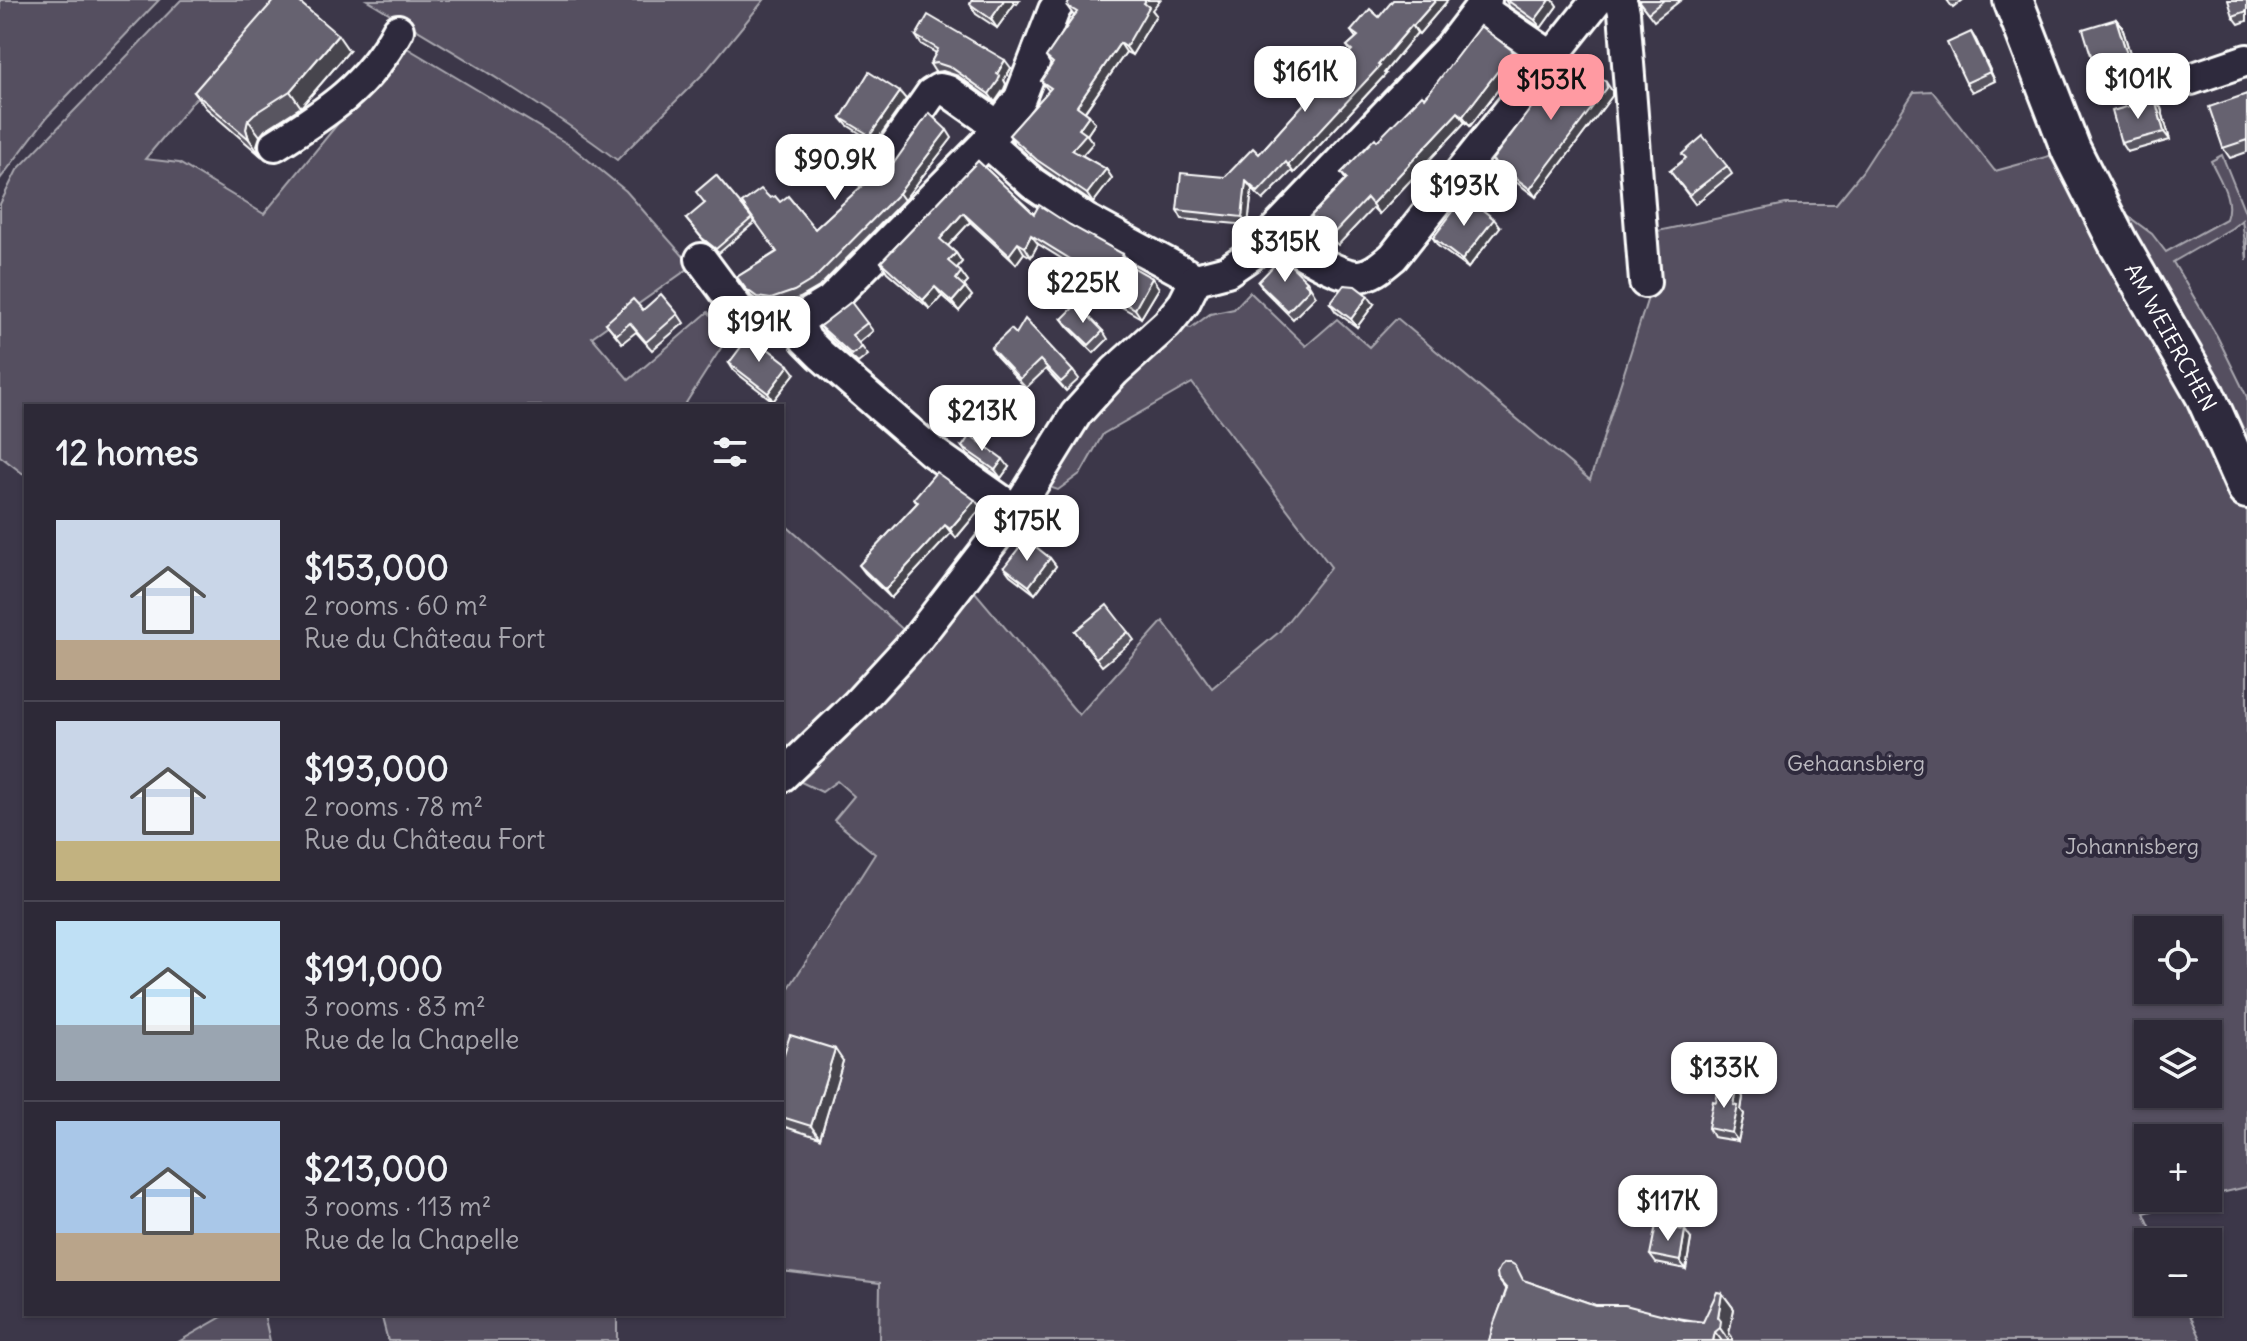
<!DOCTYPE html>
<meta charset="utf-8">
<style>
body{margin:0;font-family:Delius,sans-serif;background:#393542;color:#f1f3f6;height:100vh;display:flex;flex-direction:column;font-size:30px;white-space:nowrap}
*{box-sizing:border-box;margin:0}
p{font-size:26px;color:#a7a6ad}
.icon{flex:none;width:44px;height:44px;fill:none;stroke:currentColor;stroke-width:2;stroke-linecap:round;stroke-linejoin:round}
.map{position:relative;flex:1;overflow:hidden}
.drawer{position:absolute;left:24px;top:404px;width:760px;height:912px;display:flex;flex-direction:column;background:#2d2937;border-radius:0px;box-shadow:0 2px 6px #0004,0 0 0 2px #484552}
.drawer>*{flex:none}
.fabs{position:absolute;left:2134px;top:916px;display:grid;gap:16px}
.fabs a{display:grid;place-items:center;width:88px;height:88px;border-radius:0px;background:#2d2937;box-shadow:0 2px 6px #0004,0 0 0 2px #484552;font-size:40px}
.price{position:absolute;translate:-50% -68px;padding:0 18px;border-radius:16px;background:#fff;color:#222;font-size:26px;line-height:52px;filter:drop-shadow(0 2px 4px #0008)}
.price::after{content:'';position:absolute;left:50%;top:48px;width:24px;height:18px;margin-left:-12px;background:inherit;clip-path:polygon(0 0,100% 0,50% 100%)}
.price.active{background:#ff9aa2;color:#111}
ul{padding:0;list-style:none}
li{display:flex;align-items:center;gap:24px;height:200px;padding:0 32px}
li+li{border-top:2px solid #484552}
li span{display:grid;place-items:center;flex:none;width:224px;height:160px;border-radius:0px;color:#555}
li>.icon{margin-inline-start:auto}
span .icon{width:96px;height:96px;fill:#fffc;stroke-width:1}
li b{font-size:34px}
h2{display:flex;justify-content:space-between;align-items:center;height:96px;padding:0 32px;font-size:34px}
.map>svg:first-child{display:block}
.green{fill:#555060;stroke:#aaa8b0;stroke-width:2;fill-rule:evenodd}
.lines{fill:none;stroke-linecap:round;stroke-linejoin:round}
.minor-casing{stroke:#fff;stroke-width:36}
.major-casing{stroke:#fff;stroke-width:44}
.minor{stroke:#2f2a3d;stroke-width:30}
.major{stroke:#2f2a3d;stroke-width:38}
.wall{fill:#585460;stroke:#fff;stroke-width:2}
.shaded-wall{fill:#47454e;stroke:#fff;stroke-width:2}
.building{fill:#666270;stroke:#fff;stroke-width:2}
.labels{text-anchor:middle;stroke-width:8;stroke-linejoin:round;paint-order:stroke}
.street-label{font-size:22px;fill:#fff;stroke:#2f2a3d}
.park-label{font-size:22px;fill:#bbb9bf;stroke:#2f2a3d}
</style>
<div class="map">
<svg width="2247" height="1341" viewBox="0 0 2247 1341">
<rect width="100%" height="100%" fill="#3c3749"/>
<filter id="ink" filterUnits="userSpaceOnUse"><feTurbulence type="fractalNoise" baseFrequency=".0125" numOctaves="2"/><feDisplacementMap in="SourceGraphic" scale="16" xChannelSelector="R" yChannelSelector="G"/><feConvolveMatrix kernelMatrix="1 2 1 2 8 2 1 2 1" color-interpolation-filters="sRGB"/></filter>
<g filter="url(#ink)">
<g class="green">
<path d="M0 0H159L48 116 0 179Z"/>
<path d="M181 0H278L145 159 179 163 264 214 402 45 571 146 626 191 692 266 592 337 629 380 708 312 730 334 684 406H26V476L0 456V204L17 170Z"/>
<path d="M367 0H764L706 71 617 160C540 102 451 50 367 0Z"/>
<path d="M1932 91 1995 171 2071 150 2090 188 2152 234 2166 252 2226 219C2234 199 2219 179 2211 161L2222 155 2247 217V260L2242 220 2232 228 2173 262 2217 336 2247 397V1187L2208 1196V1138H2148V1198H2202L2144 1213 2157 1242H2148V1302H2184L2202 1341H879L880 1283 782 1271V988L787 991 875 854 834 820 854 796 837 781 822 792 784 774 964 579 1079 715 1163 621 1212 688 1279 632 1331 567 1192 383 1103 434 1081 473 1058 490 1034 482 1167 324 1191 328 1210 314 1234 309 1250 292 1306 346 1337 319 1369 347 1397 318 1590 480 1651 288 1648 233 1786 204H1836L1862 172 1914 92ZM2148 930H2208V990H2148ZM2148 1034H2208V1094H2148Z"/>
<path d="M782 522 907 633 782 759Z"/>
<path d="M227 1314H264L270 1341H180Z"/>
<path d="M381 1314H617V1341H388Z"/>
</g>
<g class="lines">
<g class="minor-casing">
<g id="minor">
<path d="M1621 0 1624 12 1645 282"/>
<path d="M1480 8 1552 57"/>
<path d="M2191 79 2247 60"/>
<path d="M987 142 1032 183 1085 219 1196 279"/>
<path d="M275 145C328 112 368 86 398 30"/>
<path d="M882 164 931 94 939 89 948 91 999 127"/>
<path d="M1271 235C1291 246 1338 277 1359 276 1373 275 1383 265 1393 257L1597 0"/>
<path d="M701 259 738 309 755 321 776 325 797 321 830 301 987 142 1020 98 1054 10 1061 0"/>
<path d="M1196 279 1227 271 1252 254 1450 47 1486 0"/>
<path d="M797 321 806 340 821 355 931 451 1016 511"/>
<path d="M782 776 857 704 916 640 1016 511 1076 414 1115 371 1167 324 1184 303 1196 279"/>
</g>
</g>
<g class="major-casing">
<path id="major" d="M2013 0 2071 150 2118 243 2205 395 2247 489"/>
</g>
<use href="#minor" class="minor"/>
<use href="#major" class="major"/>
</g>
<g class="wall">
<path d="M972 0H1020L1017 4 1015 3 997 28 976 14 970 4Z"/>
<path d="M1448 0 1419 34 1417 33 1384 73 1386 74 1294 173 1292 171 1263 200 1252 189 1248 225 1182 219 1177 210 1259 154 1351 52 1347 46 1356 38 1351 31 1379 17Z"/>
<path d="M1505 0H1553L1557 6 1541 28 1510 7Z"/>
<path d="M1638 0H1681L1654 21Z"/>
<path d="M1947 0H1963L1953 8Z"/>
<path d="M2247 0V21L2239 24 2233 16Z"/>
<path d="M1067 6 1152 10 1156 15 1132 55 1126 52 1085 112 1089 115 1095 123 1087 135 1093 143 1082 155 1106 169 1112 178 1093 203 1043 169 1015 144 1009 135 1049 91 1041 81 1051 65 1046 57 1074 16Z"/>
<path d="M2116 19 2122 27 2136 73 2103 83 2097 75Z"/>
<path d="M916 36 1011 68 1004 80 1006 84 1004 89 995 102 958 76 943 71 935 72 930 64 936 53 921 44Z"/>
<path d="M1976 40 1995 81 1972 92 1966 83Z"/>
<path d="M349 51 301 107 265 130 260 136 257 145 260 155 206 108 194 92Z"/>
<path d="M1513 51 1520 61 1470 126 1465 122 1379 214 1373 208 1338 245 1318 226 1311 216 1346 180 1341 173 1425 98Z"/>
<path d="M1612 91V96L1536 197 1497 168 1492 160Z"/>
<path d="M2247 94V152L2230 158 2223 148Z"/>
<path d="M906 99 867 154 864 163 866 171 876 174 885 172 952 138 904 200 819 287 800 298 776 307 762 304 751 296 737 277 776 252 770 198 780 202 815 229 861 187 845 174 840 166 864 136 847 125 841 118Z"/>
<path d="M2155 99 2161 108 2170 140 2127 152 2121 143Z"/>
<path d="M978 161 1034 214 1070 225 1130 264 1129 265 1159 288 1141 318 1113 302 1106 293 1109 288 1038 244 1031 257 1024 253 1016 264 970 222 948 246 956 253 962 262 957 268 968 282 964 286 972 296 959 311 942 296 930 309 887 272 881 262Z"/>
<path d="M1727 166 1732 174 1695 204 1670 171Z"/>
<path d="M752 218 755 222 719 253 705 242 686 219Z"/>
<path d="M1500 227 1468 268 1438 246 1433 238Z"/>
<path d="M1307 281 1316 296 1293 319 1264 290 1258 282Z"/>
<path d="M1330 303 1374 304 1357 327 1336 312Z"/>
<path d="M643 310 678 314 684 323 652 350 636 332 622 343 606 323Z"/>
<path d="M1062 319 1103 331 1108 339 1094 353 1068 327Z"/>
<path d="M867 323 873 331 859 343 868 355 858 363 826 334 820 326Z"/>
<path d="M1016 334 1073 371 1079 379 1066 391 1046 369 1026 388 996 356 991 348Z"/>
<path d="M729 363 795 373 773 401 734 371Z"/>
<path d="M962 447 1009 467 1001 478 968 455Z"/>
<path d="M914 498 981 508 956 538 951 533 891 598 865 573 859 565 917 503Z"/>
<path d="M1050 558 1056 566 1035 594 1010 575 1004 567Z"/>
<path d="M1075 631 1128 632 1134 640 1102 666Z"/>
<path d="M782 1060 843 1061 820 1138 782 1126Z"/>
<path d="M1737 1089 1743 1097 1741 1110 1744 1114 1738 1141 1713 1137 1708 1128 1716 1102Z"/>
<path d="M1691 1239 1686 1269 1656 1263 1650 1255Z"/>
<path d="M1498 1279 1526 1281 1595 1305 1703 1322 1722 1293 1734 1309 1729 1333 1732 1337V1341H1489L1506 1290Z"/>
</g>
<g class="shaded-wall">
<path d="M1004 0H1013L1015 3 997 28 991 19Z"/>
<path d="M1146 0H1160L1152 10 1156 15 1132 55 1126 47 1144 3Z"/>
<path d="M1436 0H1448L1419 34 1413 26Z"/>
<path d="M1550 0H1553L1557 6 1541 28 1535 20Z"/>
<path d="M2116 19 2122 27 2136 73 2130 64Z"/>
<path d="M1412 25 1417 33 1384 73 1386 74 1294 173 1288 165 1378 65Z"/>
<path d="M1971 32 1976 40 1995 81 1990 72Z"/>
<path d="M338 35 349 51 301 107 290 91Z"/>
<path d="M1120 43 1126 52 1083 114 1077 106Z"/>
<path d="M1513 51 1520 61 1470 126 1463 116Z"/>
<path d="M1005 60 1011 68 1004 80 1006 84 1004 89 995 102 989 94 997 74Z"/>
<path d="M1606 82 1612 91V96L1536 197 1530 189Z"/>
<path d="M900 92 906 99 867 154 864 163 866 172 861 165 859 156 862 147Z"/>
<path d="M2155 99 2161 108 2170 140 2164 132Z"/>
<path d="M1458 112 1465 122 1379 214 1372 204Z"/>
<path d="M1089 115 1095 123 1087 135 1093 143 1079 159 1072 150 1079 129Z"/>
<path d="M248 120 260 136 257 145 260 155 249 139 246 129Z"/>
<path d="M947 130 952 138 904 200 899 193Z"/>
<path d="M1106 169 1112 178 1093 203 1087 194Z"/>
<path d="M1246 181 1252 189 1248 225 1242 217Z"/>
<path d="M963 213 970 222 946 248 940 239Z"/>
<path d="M1494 219 1500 227 1468 268 1462 260Z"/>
<path d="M1031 235 1038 244 1031 257 1025 247Z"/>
<path d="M1018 243 1024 253 1016 264 1009 255Z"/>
<path d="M956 253 962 262 955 270 948 261Z"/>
<path d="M1123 254 1130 264 1126 269 1120 260Z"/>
<path d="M961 272 968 282 962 288 956 279Z"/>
<path d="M1152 278 1159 288 1141 318 1135 309Z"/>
<path d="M935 287 942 296 930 309 923 300Z"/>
<path d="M965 287 972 296 959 311 952 302Z"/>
<path d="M1368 296 1374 304 1357 327 1351 319Z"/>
<path d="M789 365 795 373 773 401 768 393Z"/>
<path d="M1003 459 1009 467 1001 478 995 470Z"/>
<path d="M975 500 981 508 956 538 950 529Z"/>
<path d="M945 525 951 533 891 598 885 590Z"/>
<path d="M1050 558 1056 566 1035 594 1029 586Z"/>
<path d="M835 1049 843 1061 820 1138 811 1126Z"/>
<path d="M1737 1089 1743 1097 1741 1110 1744 1114 1738 1141 1732 1133 1734 1105Z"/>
<path d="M1685 1230 1691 1239 1686 1269 1680 1261Z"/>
<path d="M1722 1293 1734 1309 1729 1333 1732 1337V1341H1729L1720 1328 1718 1317Z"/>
<path d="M1715 1332 1722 1341H1713Z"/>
</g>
<g class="building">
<path d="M274 0H297L338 35 290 91 254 114 248 120 246 129 249 139 194 92Z"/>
<path d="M972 0H1004L991 19 970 4Z"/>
<path d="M1070 0H1146L1144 3 1149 7 1126 47 1120 43 1077 106 1089 115 1079 129 1086 134 1072 150 1106 169 1087 194 1037 160 1009 135 1051 88 1041 81 1053 63 1046 57 1077 12 1067 6Z"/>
<path d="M1393 0H1436L1413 26 1412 25 1378 65 1380 66 1288 165 1286 162 1258 192 1246 181 1242 217 1177 210 1181 173 1225 177 1253 148 1259 154 1352 50 1347 46 1358 36 1351 31 1370 9 1379 17Z"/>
<path d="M1507 0H1550L1535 20Z"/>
<path d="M1638 0H1664L1648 13Z"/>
<path d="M2228 0H2247V11L2233 16Z"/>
<path d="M928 15 1005 60 997 74 1000 76 998 81 989 94 952 68 937 63 930 64 938 49 916 36Z"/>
<path d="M2116 19 2130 64 2097 75 2083 29Z"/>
<path d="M1480 26 1513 51 1463 116 1458 112 1372 204 1367 198 1332 235 1311 216 1347 179 1341 173 1375 138 1377 141 1422 95 1425 98Z"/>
<path d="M1971 32 1990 72 1966 83 1947 43Z"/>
<path d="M1571 55 1606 82 1607 88 1530 189 1492 160Z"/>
<path d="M869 72 900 92 862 147 859 156 861 165 866 171 876 174 885 172 891 167 929 113 947 130 899 193 814 279 794 291 771 299 757 297 746 289 737 277 777 252 742 203 761 189 770 198 775 196 780 202 788 196 815 229 863 185 840 166 866 133 841 118Z"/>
<path d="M2247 94V140L2223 148 2209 107Z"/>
<path d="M2155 99 2164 132 2121 143 2112 111Z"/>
<path d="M1703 136 1727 166 1689 195 1670 171 1686 158 1682 154Z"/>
<path d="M978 161 1034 214 1039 205 1070 225 1123 254 1120 260 1152 278 1135 309 1106 293 1111 284 1031 235 1025 247 1018 243 1009 255 963 213 940 239 956 253 948 261 961 272 956 279 965 287 952 302 935 287 923 300 881 262Z"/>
<path d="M716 175 752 218 716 249 702 238 686 219 705 203 696 192Z"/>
<path d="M1465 196 1494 219 1462 260 1433 238Z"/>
<path d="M1282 257 1307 281 1305 283 1310 288 1288 311 1258 282Z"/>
<path d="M1344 285 1355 286 1368 296 1351 319 1330 303Z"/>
<path d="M661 294 678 314 646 342 630 323 616 335 606 323 633 299 643 310Z"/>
<path d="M851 302 867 323 852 335 862 347 852 355 820 326Z"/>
<path d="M1077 304 1103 331 1089 345 1062 319Z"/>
<path d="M1025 319 1073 371 1061 382 1040 360 1020 379 991 348 1011 329 1016 334Z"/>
<path d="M750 335 789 365 768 393 729 363Z"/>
<path d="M970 435 1003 459 995 470 962 447Z"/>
<path d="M936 472 975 500 950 529 945 525 885 590 859 565 918 502 914 498Z"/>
<path d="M1026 539 1050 558 1029 586 1004 567Z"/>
<path d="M1107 605 1128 632 1096 658 1075 631Z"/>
<path d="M790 1035 835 1049 811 1126 782 1117V1060Z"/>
<path d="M1719 1085 1737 1089 1734 1105 1738 1106 1732 1133 1708 1128 1713 1101 1716 1102Z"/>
<path d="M1656 1225 1685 1230 1680 1261 1650 1255Z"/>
<path d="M1505 1263H1511L1516 1266 1523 1280 1595 1305H1625L1688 1321 1703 1322 1717 1292 1722 1293 1718 1317 1721 1321 1720 1328 1715 1332 1713 1341H1489L1493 1326 1507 1289 1498 1279 1497 1273 1500 1267Z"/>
</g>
</g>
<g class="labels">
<g class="street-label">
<text transform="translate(2171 337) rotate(61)" y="8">AM WEIERCHEN</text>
</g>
<g class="park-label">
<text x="1856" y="771">Gehaansbierg</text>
<text x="2132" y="854">Johannisberg</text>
</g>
</g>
</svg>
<div class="fabs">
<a><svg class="icon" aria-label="locate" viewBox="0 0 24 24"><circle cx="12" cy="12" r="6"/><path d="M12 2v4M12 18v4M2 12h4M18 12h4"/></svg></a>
<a><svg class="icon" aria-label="layers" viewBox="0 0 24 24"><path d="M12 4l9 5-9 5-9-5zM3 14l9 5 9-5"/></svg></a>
<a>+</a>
<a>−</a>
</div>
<b class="price" style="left:1305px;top:114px">$161K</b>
<b class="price" style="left:2138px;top:121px">$101K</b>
<b class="price active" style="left:1551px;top:122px">$153K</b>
<b class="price" style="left:835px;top:202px">$90.9K</b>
<b class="price" style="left:1464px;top:228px">$193K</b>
<b class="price" style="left:1285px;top:284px">$315K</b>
<b class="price" style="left:1083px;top:325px">$225K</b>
<b class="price" style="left:759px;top:364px">$191K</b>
<b class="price" style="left:982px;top:453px">$213K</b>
<b class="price" style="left:1027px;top:563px">$175K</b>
<b class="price" style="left:1724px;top:1110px">$133K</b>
<b class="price" style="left:1668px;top:1243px">$117K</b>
<section class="drawer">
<h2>12 homes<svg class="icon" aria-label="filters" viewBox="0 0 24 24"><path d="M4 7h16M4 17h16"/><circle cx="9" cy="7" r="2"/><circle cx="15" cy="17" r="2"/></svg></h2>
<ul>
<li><span style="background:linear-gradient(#c9d6e8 75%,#b9a48a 0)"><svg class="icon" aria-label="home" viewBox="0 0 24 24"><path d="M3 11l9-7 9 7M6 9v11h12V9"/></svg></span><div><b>$153,000</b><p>2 rooms · 60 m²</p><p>Rue du Château Fort</p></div></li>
<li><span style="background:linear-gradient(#c9d6e8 75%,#c2b280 0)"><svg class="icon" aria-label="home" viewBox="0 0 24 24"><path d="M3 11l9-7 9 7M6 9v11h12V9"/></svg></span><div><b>$193,000</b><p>2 rooms · 78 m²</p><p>Rue du Château Fort</p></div></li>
<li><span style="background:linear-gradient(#bfe0f5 65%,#9aa5b1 0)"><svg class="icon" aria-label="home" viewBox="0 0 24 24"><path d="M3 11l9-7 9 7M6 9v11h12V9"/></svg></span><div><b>$191,000</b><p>3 rooms · 83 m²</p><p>Rue de la Chapelle</p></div></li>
<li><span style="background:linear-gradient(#a9c7e8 70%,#b9a48a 0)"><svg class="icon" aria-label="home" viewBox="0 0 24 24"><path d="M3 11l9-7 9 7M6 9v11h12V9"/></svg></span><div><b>$213,000</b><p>3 rooms · 113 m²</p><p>Rue de la Chapelle</p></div></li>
</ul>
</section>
</div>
